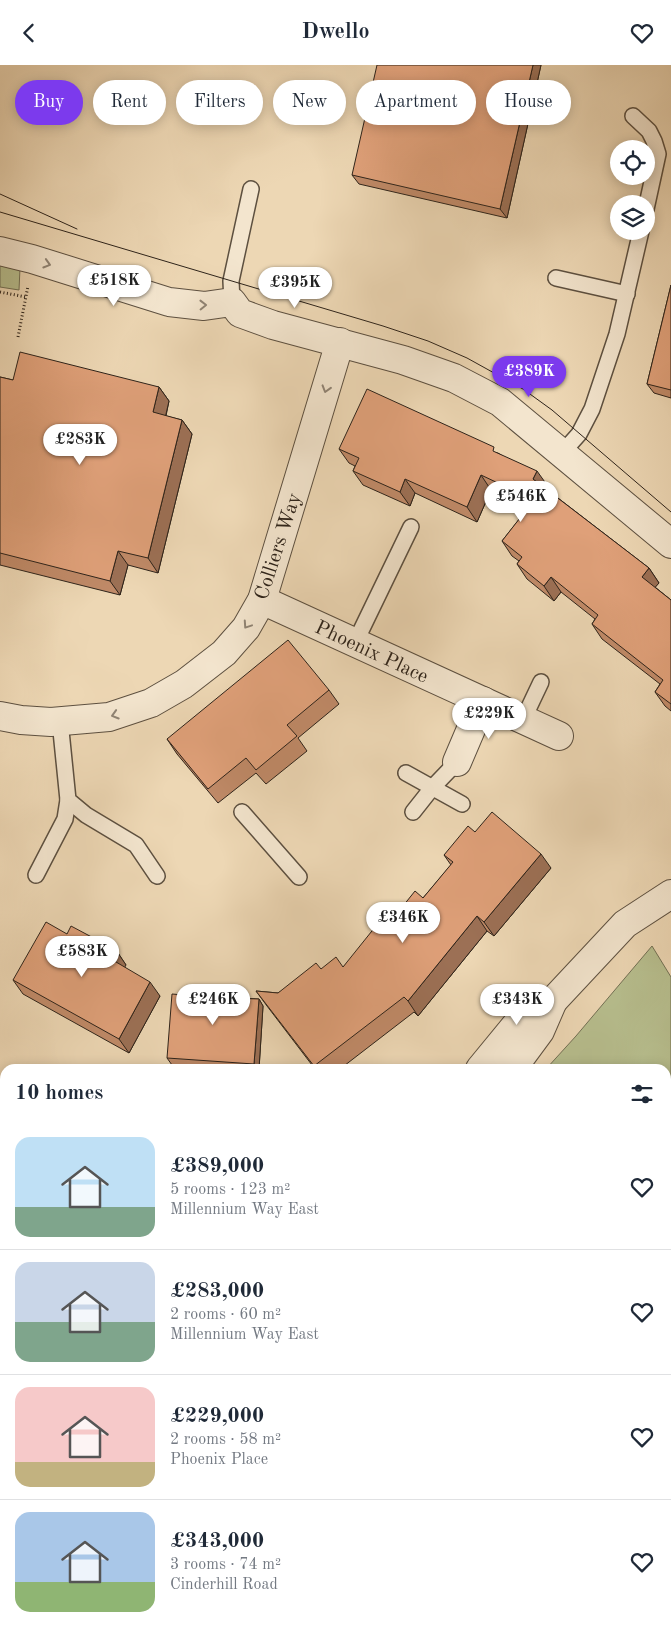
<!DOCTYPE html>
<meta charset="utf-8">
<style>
body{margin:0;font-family:"Old Standard TT",serif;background:#f2f2f3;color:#1f2937;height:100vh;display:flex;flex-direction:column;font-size:19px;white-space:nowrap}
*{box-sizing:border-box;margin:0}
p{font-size:16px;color:#747a83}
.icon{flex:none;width:28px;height:28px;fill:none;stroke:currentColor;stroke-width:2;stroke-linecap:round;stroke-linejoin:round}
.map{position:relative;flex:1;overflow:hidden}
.drawer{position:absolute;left:0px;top:999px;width:671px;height:571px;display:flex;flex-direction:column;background:#fff;border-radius:15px 15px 0 0;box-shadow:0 2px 12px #0003}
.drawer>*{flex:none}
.top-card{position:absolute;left:15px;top:15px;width:641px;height:45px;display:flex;gap:10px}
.controls{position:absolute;left:610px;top:75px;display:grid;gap:10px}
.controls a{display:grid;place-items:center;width:45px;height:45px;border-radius:50%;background:#fff;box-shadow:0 2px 12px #0003;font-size:25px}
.price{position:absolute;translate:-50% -42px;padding:0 11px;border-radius:18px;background:#fff;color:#222;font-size:16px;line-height:32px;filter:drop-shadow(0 1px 2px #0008)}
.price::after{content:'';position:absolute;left:50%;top:30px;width:15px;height:11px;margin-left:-8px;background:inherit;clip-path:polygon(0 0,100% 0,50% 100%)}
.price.current{background:#7c3aed;color:#fff}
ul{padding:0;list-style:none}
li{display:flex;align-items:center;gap:15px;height:125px;padding:0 15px}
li+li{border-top:1px solid #e0e1e3}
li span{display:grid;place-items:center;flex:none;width:140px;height:100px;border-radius:15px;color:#555}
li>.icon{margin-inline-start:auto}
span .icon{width:60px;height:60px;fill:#fffc;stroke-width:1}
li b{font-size:21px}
h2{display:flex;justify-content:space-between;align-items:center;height:60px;padding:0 15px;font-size:21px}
.pill{padding:0 18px;border-radius:22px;background:#fff;box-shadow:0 2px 12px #0003;font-size:18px;line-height:45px}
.pill.current{background:#7c3aed;color:#fff}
header{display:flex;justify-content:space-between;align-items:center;height:65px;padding:0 15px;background:#fff;font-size:22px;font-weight:600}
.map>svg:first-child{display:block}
.green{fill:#b7be8e;stroke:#727054}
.water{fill:#9ab8b2;stroke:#6e7c75}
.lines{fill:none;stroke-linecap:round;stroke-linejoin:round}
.service-casing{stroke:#5d5040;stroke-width:18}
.minor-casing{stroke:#5d5040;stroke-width:30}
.tertiary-casing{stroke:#5d5040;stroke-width:30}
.secondary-casing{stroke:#2d231a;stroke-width:30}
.trunk-casing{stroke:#2d231a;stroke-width:30}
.path{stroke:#2d231a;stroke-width:3;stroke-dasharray:1 2.5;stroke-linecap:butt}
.service{stroke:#f3e5ce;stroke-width:15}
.minor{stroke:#f3e5ce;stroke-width:28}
.tertiary{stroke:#f3e5ce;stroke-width:28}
.secondary{stroke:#f3e5ce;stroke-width:28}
.trunk{stroke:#e6bc7a;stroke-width:28}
.tram{stroke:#2d231a;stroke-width:1}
.wall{fill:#c08a68;stroke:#2d231a}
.shaded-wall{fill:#9c7055;stroke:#2d231a}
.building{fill:#dfa079;stroke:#2d231a}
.oneway{stroke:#908474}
.labels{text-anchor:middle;stroke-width:4;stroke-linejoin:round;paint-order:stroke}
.street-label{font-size:20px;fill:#2d231a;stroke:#f3e5ce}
</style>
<header><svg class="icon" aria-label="back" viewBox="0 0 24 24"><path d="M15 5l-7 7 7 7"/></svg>Dwello<svg class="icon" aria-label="heart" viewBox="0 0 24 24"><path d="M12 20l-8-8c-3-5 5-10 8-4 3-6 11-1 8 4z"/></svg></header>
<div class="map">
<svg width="671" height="1569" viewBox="0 0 671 1569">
<rect width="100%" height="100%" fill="#edd7b4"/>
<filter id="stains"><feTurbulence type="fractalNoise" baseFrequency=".004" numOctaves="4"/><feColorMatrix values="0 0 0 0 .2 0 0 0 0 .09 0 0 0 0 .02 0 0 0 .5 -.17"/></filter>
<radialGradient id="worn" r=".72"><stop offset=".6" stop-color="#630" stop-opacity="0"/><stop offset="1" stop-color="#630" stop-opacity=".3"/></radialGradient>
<g class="green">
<path d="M0 198 20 203 19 225 0 222Z"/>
<path d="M652 881 671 912V1463L666 1465V1004H546L576 971Z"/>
<path d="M0 1051 5 1053V1076L0 1075Z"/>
<path d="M5 1289V1406L0 1405V1292Z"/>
<path d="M185 1565H302L304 1569H188Z"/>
<path d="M366 1565H394V1569H367Z"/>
<path d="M439 1565H522V1567L526 1569H439Z"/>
</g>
<path class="water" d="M522 1565H557L560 1569H526L522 1567Z"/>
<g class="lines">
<g class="service-casing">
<g id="service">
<path d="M633 51 649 66 654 76 658 89 646 144"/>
<path d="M556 213 627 229"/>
<path d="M232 237 231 216 251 124"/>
<path d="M562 388 579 369 592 344 617 269 641 166"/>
<path d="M355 578 411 462"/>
<path d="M523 655 541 617"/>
<path d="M60 656 68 735 86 750 136 780 157 811"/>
<path d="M406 708 462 739"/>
<path d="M242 747 299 812"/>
<path d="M413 747 432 723 457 697"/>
<path d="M36 810 65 754 68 735"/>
<path d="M666 1417 671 1427"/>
<path d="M56 1565 59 1569"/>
<path d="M474 1565 476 1569"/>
</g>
</g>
<g class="minor-casing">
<g id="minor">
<path d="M0 186 32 194 169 237 204 241 232 237 240 248 273 260 403 295 454 313 500 337 671 479"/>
<path d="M262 535 559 671"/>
<path d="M0 651 21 655 51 657 109 652 151 638 184 619 224 588 246 563 262 535 340 277"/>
<path d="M457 697 483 636"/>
</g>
</g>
<g class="tertiary-casing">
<g id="tertiary">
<path d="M480 1004 521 954 553 936 625 859 671 829"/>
<path d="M512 1004 540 966 553 936"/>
</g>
</g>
<g class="secondary-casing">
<g id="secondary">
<path d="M0 1496 5 1490"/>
<path d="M0 1532 5 1527"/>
</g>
</g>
<g class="trunk-casing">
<g id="trunk">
<path d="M0 1030 5 1032"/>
<path d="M0 1141 5 1151"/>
<path d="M344 1565 346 1569"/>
<path d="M411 1565V1569"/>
</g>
</g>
<g class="path">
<path d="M0 227 26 232"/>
<path d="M18 272 28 221"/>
<path d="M0 1087H5"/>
<path d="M0 1203 5 1208"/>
<path d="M178 1565 180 1569"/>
</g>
<use href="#service" class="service"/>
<use href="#minor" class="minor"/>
<use href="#tertiary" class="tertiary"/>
<use href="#secondary" class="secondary"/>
<use href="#trunk" class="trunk"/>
<g class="tram">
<path d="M0 129 77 164"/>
<path d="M0 147 383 261 428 276 467 293 523 324 552 345 671 447"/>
</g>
</g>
<g class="wall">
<path d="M541 0 507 153 359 119 352 110Z"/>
<path d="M671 220V333L654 328 647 319Z"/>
<path d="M0 312 13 315 159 322 169 336 166 351 182 355 192 369 158 508 128 500 120 530 0 500Z"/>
<path d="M339 384 498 388 547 420 545 423 649 503 659 518 655 522 671 535V646L665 641 655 627 660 619 602 574 592 559 595 554 561 527 554 536 527 514 517 499 519 496 512 491 502 476 529 442 491 425 477 457 415 428 410 441 363 420 353 406 355 401 349 398Z"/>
<path d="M329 625 339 639 298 673 307 686 266 719 256 708 218 738 177 689 167 674Z"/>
<path d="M475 767 551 803 494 871 487 866 418 951 414 947 340 1004H315L267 941 256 926 278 928 321 904 343 902 399 846 423 833 451 800 444 790Z"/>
<path d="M67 869 116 885 126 900 124 902 160 931 129 988 23 929 13 915Z"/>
<path d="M239 929 238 933 259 934 263 941 259 1004H232L172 1000 167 993Z"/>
</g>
<g class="shaded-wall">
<path d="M533 0H541L507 153 500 144Z"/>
<path d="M159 322 169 336 163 362 153 347Z"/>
<path d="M182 355 192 369 158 508 148 493Z"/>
<path d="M537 406 547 420 543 428 533 414Z"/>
<path d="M481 410 491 425 477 457 467 442Z"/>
<path d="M405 414 415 428 410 441 400 427Z"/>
<path d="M118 486 128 500 120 530 110 516Z"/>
<path d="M649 503 659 518 652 526 642 512Z"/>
<path d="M551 512 561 527 554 536 544 521Z"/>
<path d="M541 789 551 803 494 871 484 857Z"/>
<path d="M477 851 487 866 418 951 408 936Z"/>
<path d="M116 885 126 900 121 909 111 894Z"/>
<path d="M150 917 160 931 129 988 119 974Z"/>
<path d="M234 923 239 929 238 939 233 933Z"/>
<path d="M259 934 263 941 259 1004H258L254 999Z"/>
</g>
<g class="building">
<path d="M377 0H533L500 144 352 110Z"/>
<path d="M671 220V325L647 319Z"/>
<path d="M20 287 159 322 153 347 182 355 148 493 118 486 110 516 0 488V312L13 315Z"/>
<path d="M367 324 494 382 493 386 537 406 533 414 649 503 642 512 671 535V639L655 627 663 615 592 559 598 550 551 512 544 521 517 499 522 492 502 476 534 435 481 410 467 442 405 414 400 427 353 406 359 393 339 384Z"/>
<path d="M288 575 329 625 287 660 297 671 256 705 246 693 208 724 167 674Z"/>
<path d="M492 747 541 789 484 857 477 851 408 936 404 932 314 1001 256 926 278 928 316 898 321 904 336 892 343 902 392 841 399 846 415 826 423 833 453 797 444 790 468 761 475 767Z"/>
<path d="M46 857 67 869 71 861 116 885 111 894 150 917 119 974 13 915Z"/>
<path d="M196 920 234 923 233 933 259 934 254 999 167 993 172 929 195 931Z"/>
<path d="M671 1524V1569H560L557 1565H666V1527Z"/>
<path d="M122 1565H157L160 1569H124Z"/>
</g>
<defs><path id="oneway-chevron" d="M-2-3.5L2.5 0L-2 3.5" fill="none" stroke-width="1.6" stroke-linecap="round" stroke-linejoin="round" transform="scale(1.25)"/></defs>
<g class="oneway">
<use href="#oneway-chevron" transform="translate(47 199) rotate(17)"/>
<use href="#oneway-chevron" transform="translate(203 240) rotate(-1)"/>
<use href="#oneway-chevron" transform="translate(326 324) rotate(107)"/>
<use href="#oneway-chevron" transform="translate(247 560) rotate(124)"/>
<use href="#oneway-chevron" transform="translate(115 650) rotate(163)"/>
</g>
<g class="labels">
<g class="street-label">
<text transform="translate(277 481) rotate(-72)" y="7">Colliers Way</text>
<text transform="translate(372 586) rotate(25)" y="7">Phoenix Place</text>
</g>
</g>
<rect width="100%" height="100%" filter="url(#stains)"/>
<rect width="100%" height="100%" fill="url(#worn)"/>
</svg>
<div class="controls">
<a><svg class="icon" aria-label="locate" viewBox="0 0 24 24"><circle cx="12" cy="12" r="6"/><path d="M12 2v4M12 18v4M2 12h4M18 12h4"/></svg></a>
<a><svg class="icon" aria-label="layers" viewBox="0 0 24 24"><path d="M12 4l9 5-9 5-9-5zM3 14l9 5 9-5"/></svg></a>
</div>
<b class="price" style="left:114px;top:242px">£518K</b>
<b class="price" style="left:295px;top:244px">£395K</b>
<b class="price current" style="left:529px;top:333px">£389K</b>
<b class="price" style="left:80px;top:401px">£283K</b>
<b class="price" style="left:521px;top:458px">£546K</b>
<b class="price" style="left:489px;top:675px">£229K</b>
<b class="price" style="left:403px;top:879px">£346K</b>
<b class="price" style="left:82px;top:913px">£583K</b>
<b class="price" style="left:213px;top:961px">£246K</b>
<b class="price" style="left:517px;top:961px">£343K</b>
<div class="top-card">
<a class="pill current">Buy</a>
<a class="pill">Rent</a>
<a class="pill">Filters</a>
<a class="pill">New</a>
<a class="pill">Apartment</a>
<a class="pill">House</a>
</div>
<section class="drawer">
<h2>10 homes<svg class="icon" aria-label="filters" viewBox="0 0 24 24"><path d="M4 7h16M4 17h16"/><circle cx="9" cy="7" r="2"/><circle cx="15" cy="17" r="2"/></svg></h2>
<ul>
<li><span style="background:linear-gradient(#bfe0f5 70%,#7fa58c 0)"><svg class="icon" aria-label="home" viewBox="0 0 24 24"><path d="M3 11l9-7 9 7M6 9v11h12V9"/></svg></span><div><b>£389,000</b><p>5 rooms · 123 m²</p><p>Millennium Way East</p></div><svg class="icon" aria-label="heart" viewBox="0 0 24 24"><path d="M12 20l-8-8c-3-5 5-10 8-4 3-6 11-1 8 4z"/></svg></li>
<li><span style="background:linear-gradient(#c9d6e8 60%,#7fa58c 0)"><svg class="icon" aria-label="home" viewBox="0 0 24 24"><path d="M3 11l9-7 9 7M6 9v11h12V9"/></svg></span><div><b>£283,000</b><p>2 rooms · 60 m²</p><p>Millennium Way East</p></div><svg class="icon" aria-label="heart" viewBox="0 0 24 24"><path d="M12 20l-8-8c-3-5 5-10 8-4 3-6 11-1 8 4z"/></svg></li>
<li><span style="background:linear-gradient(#f6c9c9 75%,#c2b280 0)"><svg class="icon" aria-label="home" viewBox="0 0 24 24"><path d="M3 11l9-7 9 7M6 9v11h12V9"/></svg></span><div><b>£229,000</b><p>2 rooms · 58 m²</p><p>Phoenix Place</p></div><svg class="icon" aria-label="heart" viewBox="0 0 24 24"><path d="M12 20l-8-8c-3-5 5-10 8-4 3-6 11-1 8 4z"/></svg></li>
<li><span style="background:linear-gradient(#a9c7e8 70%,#8fb573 0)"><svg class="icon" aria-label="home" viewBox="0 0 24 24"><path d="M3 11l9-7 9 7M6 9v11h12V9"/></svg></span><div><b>£343,000</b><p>3 rooms · 74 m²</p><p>Cinderhill Road</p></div><svg class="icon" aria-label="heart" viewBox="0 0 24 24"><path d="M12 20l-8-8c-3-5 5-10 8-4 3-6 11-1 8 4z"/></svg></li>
</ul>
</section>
</div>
